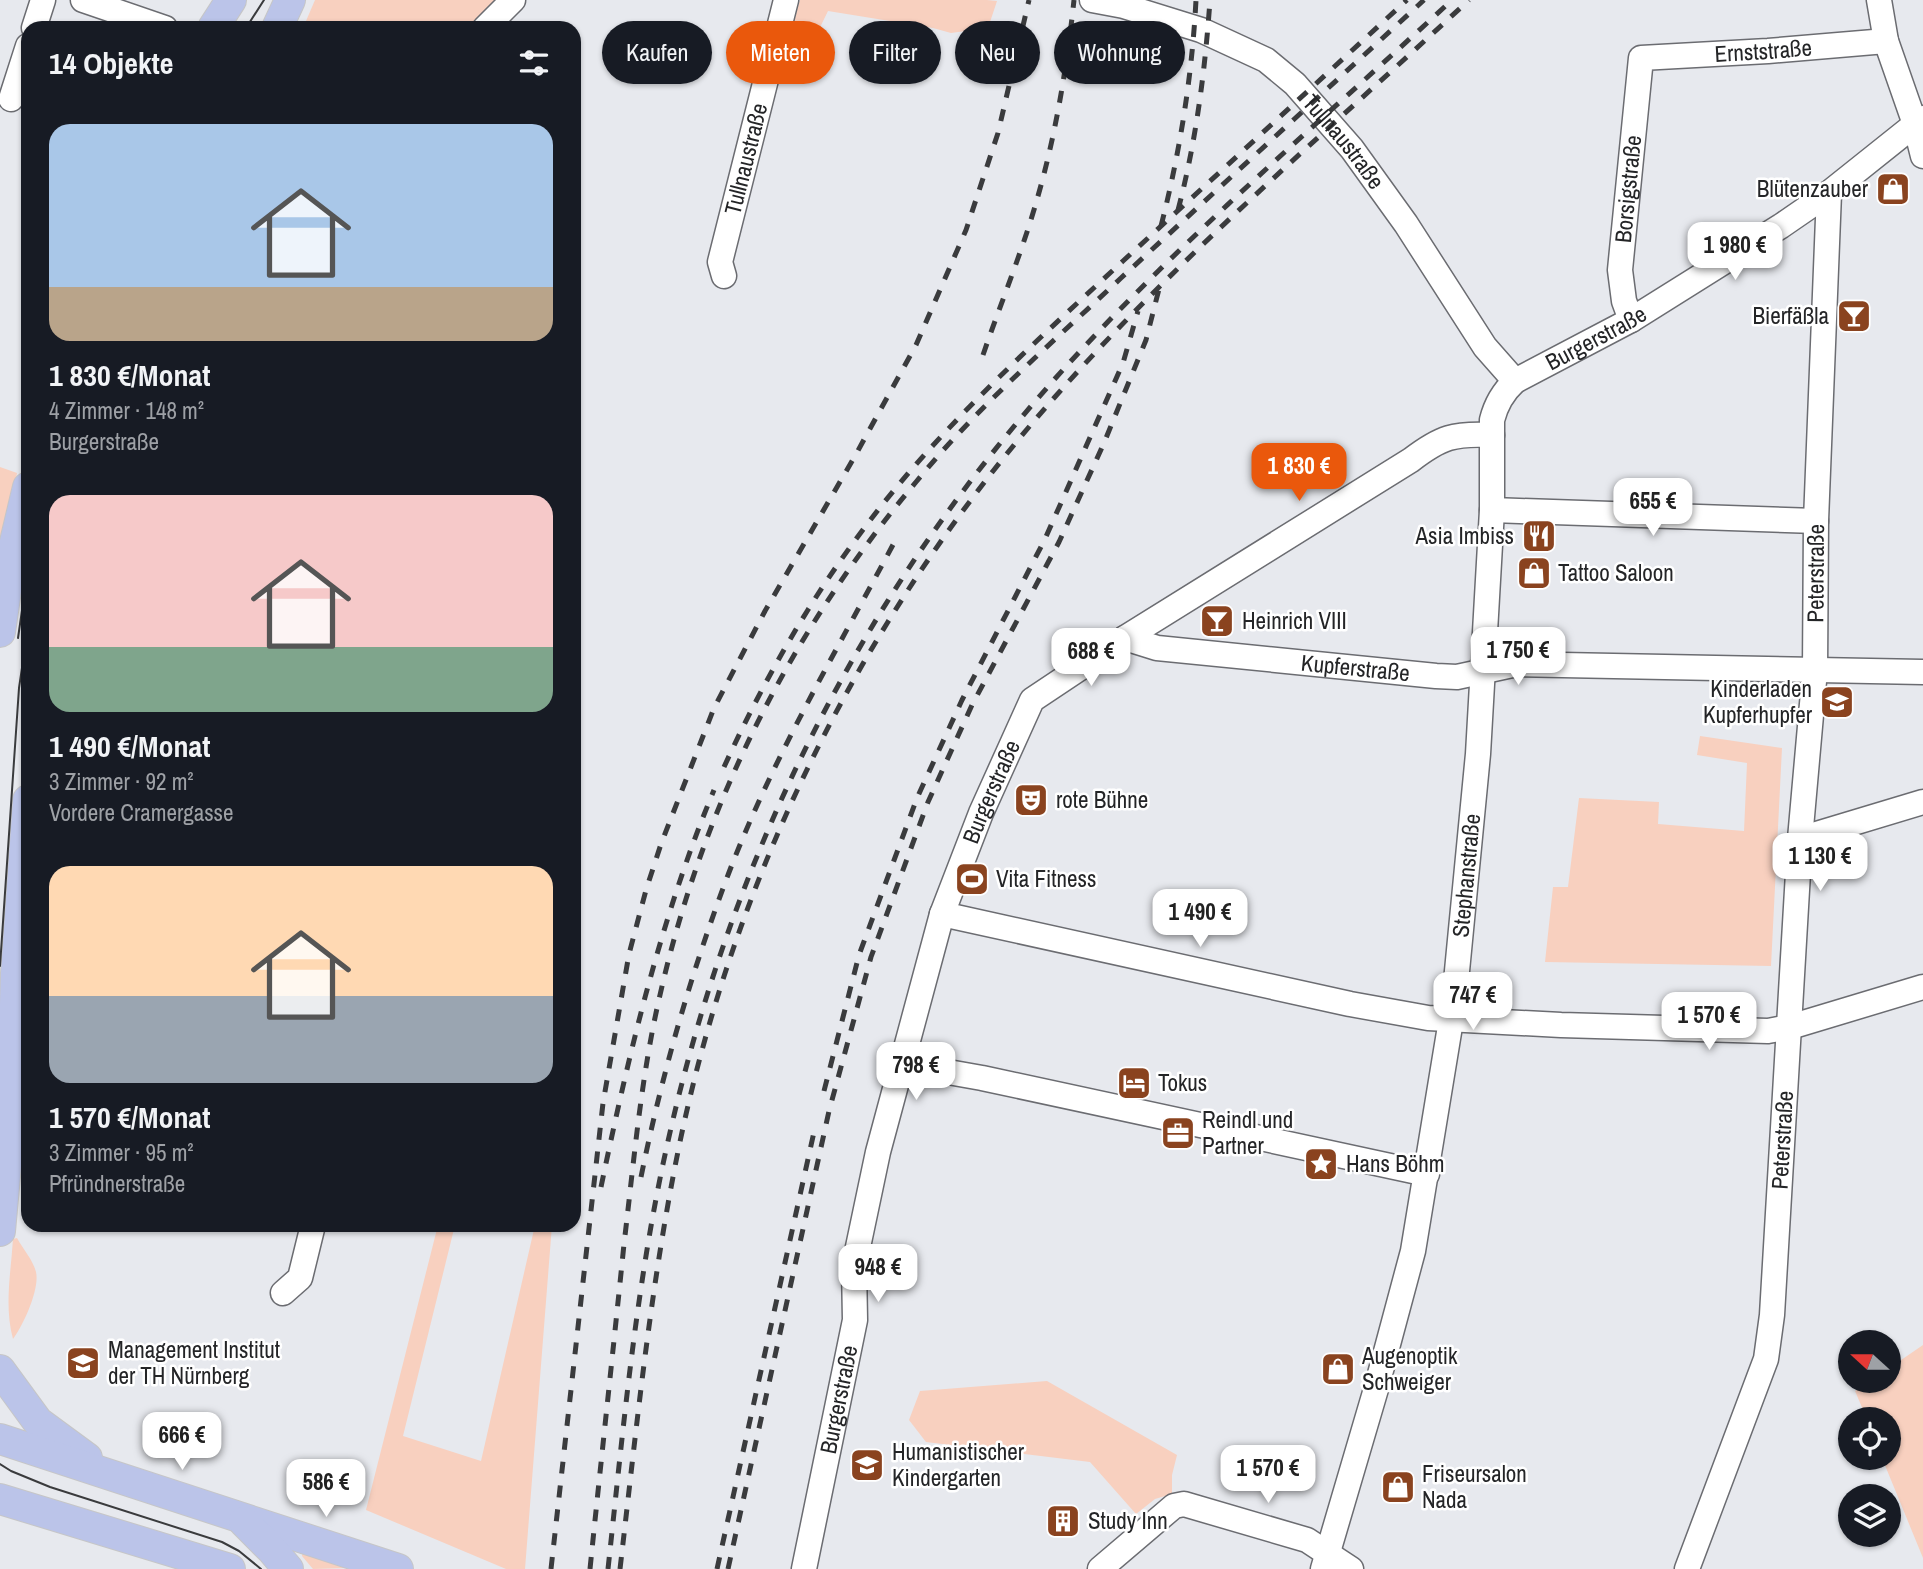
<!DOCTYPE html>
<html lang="de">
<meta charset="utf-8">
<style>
body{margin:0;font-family:"Archivo Narrow",sans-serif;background:#20242c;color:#f1f3f6;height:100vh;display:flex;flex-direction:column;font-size:26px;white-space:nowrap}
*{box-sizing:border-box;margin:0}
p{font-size:23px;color:#9ea1a6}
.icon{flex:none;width:38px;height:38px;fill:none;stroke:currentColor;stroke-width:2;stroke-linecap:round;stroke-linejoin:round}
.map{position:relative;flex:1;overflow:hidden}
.sheet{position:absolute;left:21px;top:21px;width:560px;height:1211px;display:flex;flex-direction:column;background:#171b24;border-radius:21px;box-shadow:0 2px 5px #0004}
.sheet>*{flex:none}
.guide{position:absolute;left:602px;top:21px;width:665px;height:63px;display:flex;gap:14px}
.needle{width:46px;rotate:291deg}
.buttons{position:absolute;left:1838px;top:1330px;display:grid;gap:14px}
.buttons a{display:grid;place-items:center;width:63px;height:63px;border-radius:50%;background:#171b24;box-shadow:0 2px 5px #0004;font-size:35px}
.price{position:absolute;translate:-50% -60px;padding:0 16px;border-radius:14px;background:#fff;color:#222;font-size:23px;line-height:46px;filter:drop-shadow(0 2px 4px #0008)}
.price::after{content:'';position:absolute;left:50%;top:42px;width:21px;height:16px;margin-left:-10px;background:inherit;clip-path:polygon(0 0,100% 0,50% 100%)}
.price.active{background:#ea580c;color:#fff}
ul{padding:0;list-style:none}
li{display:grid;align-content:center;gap:14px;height:371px;padding:0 28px}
li span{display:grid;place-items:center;height:217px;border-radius:21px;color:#555}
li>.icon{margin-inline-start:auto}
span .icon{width:126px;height:126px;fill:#fffc;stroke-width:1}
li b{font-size:30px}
h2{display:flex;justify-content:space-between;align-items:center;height:84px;padding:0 28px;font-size:30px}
.chip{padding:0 24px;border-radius:32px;background:#171b24;box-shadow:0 2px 5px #0004;font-size:24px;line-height:63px}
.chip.active{background:#ea580c;color:#fff}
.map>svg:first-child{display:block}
.green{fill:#f8d0bf}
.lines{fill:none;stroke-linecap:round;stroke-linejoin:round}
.minor-casing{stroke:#6b6c71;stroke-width:27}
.major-casing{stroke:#c6c6c7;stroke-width:32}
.minor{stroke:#fff;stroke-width:24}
.major{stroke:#bbc4e9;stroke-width:30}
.tram{stroke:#3a3b3d;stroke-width:2}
.rail{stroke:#3a3b3d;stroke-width:5;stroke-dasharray:12 12;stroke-linecap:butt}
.labels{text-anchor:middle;stroke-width:5;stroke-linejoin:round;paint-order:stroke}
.street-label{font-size:23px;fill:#242527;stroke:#fff}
.poi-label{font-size:23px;fill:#242527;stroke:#fff;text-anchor:start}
</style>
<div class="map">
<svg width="1923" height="1569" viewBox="0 0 1923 1569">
<rect width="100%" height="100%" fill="#e7e9ee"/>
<g class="green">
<path d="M315 0H499L472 28H303Z"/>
<path d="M800 0H987L997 1 988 28 951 33 933 28 828 11 805 58 784 53Z"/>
<path d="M0 467 17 473 0 551Z"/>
<path d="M1700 736 1782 748 1771 966 1545 962 1553 887H1568L1579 798 1659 802 1658 824 1744 831 1747 763 1697 755Z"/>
<path d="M438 1225H455L403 1436 481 1461 535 1225H552L525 1569H506L366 1510Z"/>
<path d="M17 1238C23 1249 33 1260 36 1272 40 1289 23 1326 13 1339 4 1306 11 1272 13 1239Z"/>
<path d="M1923 1345V1558L1882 1458H1888V1419H1867L1855 1391 1871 1381H1888V1369Z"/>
<path d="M1047 1381 1177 1455 1172 1475V1494L1155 1499 1136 1514 1090 1462 926 1442 909 1420 920 1391Z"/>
<path d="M303 1551 347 1568 313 1569 302 1556Z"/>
</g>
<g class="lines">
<g class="minor-casing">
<g id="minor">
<path d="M83 0 165 28"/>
<path id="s1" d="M1092 0 1124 6 1201 30 1266 60 1295 84 1352 149 1406 224 1485 347 1515 381"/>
<path d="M1879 0 1886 41 1915 124 1923 156"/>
<path d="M34 28 43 0"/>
<path d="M485 28 513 0"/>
<path d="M11 99 28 46"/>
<path id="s2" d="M724 276 720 262 786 0"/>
<path id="s3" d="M1631 320 1624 301 1620 270 1641 58 1768 51 1886 41"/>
<path d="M1492 510 1816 521"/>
<path id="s4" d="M1125 638 1157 648 1436 676 1457 677 1517 664 1923 672"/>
<path d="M1800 839 1923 802"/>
<path d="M942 914 1350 1004 1428 1018 1561 1025 1768 1031 1790 1027 1923 987"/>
<path d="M903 1064 982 1078 1427 1174"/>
<path d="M283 1293 300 1278 313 1225"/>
<path id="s5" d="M804 1569 855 1320 854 1266 878 1152 942 914 981 813 1032 700 1125 638 1411 460C1441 437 1454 433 1492 435"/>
<path d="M1100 1569 1174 1506 1184 1504 1307 1540 1351 1569"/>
<path id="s6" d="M1323 1569 1376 1389 1413 1251 1454 1002 1478 754 1492 510V420C1496 404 1503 392 1515 381L1631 320 1781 226 1829 193 1923 118"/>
<path id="s7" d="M1687 1569 1766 1359 1772 1315 1800 839 1815 670 1816 521 1829 193"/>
</g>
</g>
<g class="major-casing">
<g id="major">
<path d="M213 28 231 0"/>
<path d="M277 28 290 0"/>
<path d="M0 632 10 563 28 487"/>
<path d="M0 1231 12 1100 16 973 28 800"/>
<path d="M0 1370 38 1422 87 1458"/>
<path d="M0 1439 398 1569"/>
<path d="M0 1499 230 1569"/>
<path d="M244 1522 272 1550 288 1569"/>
</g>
</g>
<use href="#minor" class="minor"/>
<use href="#major" class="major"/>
<g class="tram">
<path d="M246 28 264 0"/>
<path d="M18 638 28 569"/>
<path d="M0 966 19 688 28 628"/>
<path d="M0 1464 11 1471 50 1487 222 1542 239 1551 261 1569"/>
</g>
<g class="rail">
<path d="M1178 210C1196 142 1205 71 1210 0"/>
<path d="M1161 226C1180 152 1192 76 1196 0"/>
<path d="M983 355C1001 302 1023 250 1038 196 1056 133 1067 66 1074 0"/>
<path d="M724 767C762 684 807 604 862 531 937 430 1031 346 1123 261 1218 174 1312 87 1407 0"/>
<path d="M824 1091 859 955 917 798 962 700 1045 539 1123 363 1138 311"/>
<path d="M641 1177C662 1074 691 973 728 875 772 759 837 650 895 541"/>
<path d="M601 1187C629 1053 661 917 714 790"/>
<path d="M551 1569 603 1103 629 954 646 890 661 844 714 708 765 611 855 456 916 345 966 230 998 133 1029 0"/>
<path d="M590 1569C601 1461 613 1352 624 1244 634 1161 641 1076 660 995 703 805 791 631 916 482 977 407 1051 344 1121 278 1222 185 1323 93 1424 0"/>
<path d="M608 1569C624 1422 637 1273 671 1128 729 877 839 642 1002 441 1132 280 1301 140 1452 0"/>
<path d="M620 1569C637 1424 651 1279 681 1137 739 864 869 607 1054 398 1180 255 1329 130 1469 0"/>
<path d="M717 1569 814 1132"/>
<path d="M728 1569 829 1111 871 957 928 802 972 705 1059 542 1104 443 1146 340 1159 289"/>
</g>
</g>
<defs>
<g id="shop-square" transform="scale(1.75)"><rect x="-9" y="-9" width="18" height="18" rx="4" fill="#8a431f" stroke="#fff"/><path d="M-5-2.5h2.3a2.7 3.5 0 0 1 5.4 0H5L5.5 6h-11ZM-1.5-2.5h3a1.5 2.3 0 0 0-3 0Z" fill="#fff"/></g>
<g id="bar-square" transform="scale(1.75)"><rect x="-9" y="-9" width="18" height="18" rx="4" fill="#8a431f" stroke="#fff"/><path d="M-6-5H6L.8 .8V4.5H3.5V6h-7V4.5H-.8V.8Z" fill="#fff"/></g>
<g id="restaurant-square" transform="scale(1.75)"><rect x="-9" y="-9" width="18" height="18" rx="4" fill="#8a431f" stroke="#fff"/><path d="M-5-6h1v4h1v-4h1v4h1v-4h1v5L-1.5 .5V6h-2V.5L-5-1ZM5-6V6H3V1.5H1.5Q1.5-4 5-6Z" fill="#fff"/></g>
<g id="school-square" transform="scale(1.75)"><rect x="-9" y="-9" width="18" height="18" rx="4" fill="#8a431f" stroke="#fff"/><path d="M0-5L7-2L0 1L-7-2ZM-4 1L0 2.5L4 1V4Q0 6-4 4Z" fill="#fff"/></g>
<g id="theatre-square" transform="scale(1.75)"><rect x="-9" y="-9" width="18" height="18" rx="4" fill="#8a431f" stroke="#fff"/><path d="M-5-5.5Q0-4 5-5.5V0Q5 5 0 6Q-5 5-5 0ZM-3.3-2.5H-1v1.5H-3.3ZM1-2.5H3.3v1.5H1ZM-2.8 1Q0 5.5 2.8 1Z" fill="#fff"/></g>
<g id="stadium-square" transform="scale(1.75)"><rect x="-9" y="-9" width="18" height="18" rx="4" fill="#8a431f" stroke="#fff"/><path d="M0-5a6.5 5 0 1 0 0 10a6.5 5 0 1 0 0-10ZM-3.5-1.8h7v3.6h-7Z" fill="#fff"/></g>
<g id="hotel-square" transform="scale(1.75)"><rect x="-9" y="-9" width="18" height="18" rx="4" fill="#8a431f" stroke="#fff"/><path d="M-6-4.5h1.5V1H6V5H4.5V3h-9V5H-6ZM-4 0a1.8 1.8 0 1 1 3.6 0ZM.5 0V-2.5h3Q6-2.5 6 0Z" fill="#fff"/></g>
<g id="office-square" transform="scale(1.75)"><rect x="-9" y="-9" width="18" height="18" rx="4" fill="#8a431f" stroke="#fff"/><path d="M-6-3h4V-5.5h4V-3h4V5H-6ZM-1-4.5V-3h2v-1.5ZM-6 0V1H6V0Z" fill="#fff"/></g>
<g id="sight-square" transform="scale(1.75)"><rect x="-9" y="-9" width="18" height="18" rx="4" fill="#8a431f" stroke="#fff"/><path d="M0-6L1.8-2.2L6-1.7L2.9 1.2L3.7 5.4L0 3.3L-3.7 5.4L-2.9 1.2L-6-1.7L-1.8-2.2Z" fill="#fff"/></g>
<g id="university-square" transform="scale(1.75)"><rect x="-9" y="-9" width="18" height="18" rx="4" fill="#8a431f" stroke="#fff"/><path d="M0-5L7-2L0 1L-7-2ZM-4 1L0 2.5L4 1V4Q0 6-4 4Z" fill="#fff"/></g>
<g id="building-square" transform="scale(1.75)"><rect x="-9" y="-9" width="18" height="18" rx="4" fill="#8a431f" stroke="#fff"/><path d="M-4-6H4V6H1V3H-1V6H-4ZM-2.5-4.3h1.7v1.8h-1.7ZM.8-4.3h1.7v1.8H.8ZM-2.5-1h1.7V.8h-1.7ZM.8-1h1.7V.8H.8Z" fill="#fff"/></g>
</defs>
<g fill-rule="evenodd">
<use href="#shop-square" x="1893" y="189"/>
<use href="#bar-square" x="1854" y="316"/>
<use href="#restaurant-square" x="1539" y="536"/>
<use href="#shop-square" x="1534" y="573"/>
<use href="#bar-square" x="1217" y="621"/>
<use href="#school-square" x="1837" y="702"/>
<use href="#theatre-square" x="1031" y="800"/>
<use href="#stadium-square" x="972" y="879"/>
<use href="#hotel-square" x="1134" y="1083"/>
<use href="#office-square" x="1178" y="1133"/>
<use href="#sight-square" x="1321" y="1164"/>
<use href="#university-square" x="83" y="1363"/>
<use href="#shop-square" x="1338" y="1369"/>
<use href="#school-square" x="867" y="1465"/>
<use href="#shop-square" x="1398" y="1487"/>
<use href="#building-square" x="1063" y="1521"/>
</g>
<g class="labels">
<g class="street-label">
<text dy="8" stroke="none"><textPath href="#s3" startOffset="387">Ernststraße</textPath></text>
<text dy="8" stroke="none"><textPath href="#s1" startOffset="298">Tullnaustraße</textPath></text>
<text dy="8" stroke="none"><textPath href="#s2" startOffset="121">Tullnaustraße</textPath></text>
<text dy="8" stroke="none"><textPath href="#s3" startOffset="133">Borsigstraße</textPath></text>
<text dy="8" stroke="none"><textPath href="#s6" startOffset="1304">Burgerstraße</textPath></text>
<text dy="8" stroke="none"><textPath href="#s7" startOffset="1012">Peterstraße</textPath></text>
<text dy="8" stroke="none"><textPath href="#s4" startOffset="233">Kupferstraße</textPath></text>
<text dy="8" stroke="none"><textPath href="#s5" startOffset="803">Burgerstraße</textPath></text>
<text dy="8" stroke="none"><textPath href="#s6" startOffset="710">Stephanstraße</textPath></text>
<text dy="8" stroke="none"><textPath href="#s7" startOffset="444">Peterstraße</textPath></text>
<text dy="8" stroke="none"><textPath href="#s5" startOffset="173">Burgerstraße</textPath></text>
</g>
<g class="poi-label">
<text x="1868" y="197" text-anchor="end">Blütenzauber</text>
<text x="1829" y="324" text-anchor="end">Bierfäßla</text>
<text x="1514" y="544" text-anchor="end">Asia Imbiss</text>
<text x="1558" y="581">Tattoo Saloon</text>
<text x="1242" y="629">Heinrich VIII</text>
<text x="1812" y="697" text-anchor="end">Kinderladen<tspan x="1812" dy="26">Kupferhupfer</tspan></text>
<text x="1056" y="808">rote Bühne</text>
<text x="996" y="887">Vita Fitness</text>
<text x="1158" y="1091">Tokus</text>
<text x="1202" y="1128">Reindl und<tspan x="1202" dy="26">Partner</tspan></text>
<text x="1346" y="1172">Hans Böhm</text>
<text x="108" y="1358">Management Institut<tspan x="108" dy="26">der TH Nürnberg</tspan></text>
<text x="1362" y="1364">Augenoptik<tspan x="1362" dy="26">Schweiger</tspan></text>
<text x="892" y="1460">Humanistischer<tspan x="892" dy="26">Kindergarten</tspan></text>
<text x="1422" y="1482">Friseursalon<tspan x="1422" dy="26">Nada</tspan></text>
<text x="1088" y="1529">Study Inn</text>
</g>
</g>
</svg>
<div class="buttons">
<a><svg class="needle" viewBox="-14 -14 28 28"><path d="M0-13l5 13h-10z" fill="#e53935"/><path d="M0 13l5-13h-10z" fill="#9ea1a6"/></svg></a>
<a><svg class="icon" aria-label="locate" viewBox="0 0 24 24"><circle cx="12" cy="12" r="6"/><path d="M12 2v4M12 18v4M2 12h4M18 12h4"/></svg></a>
<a><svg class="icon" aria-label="layers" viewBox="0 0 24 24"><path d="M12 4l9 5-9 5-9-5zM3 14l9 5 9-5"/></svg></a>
</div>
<b class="price" style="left:1735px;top:282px">1 980 €</b>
<b class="price active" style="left:1299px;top:503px">1 830 €</b>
<b class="price" style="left:1653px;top:538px">655 €</b>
<b class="price" style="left:1518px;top:687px">1 750 €</b>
<b class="price" style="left:1091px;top:688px">688 €</b>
<b class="price" style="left:1820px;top:893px">1 130 €</b>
<b class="price" style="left:1200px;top:949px">1 490 €</b>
<b class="price" style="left:1473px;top:1032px">747 €</b>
<b class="price" style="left:1709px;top:1052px">1 570 €</b>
<b class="price" style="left:916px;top:1102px">798 €</b>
<b class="price" style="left:878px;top:1304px">948 €</b>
<b class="price" style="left:182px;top:1472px">666 €</b>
<b class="price" style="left:1268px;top:1505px">1 570 €</b>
<b class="price" style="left:326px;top:1519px">586 €</b>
<div class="guide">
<a class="chip">Kaufen</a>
<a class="chip active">Mieten</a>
<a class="chip">Filter</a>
<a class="chip">Neu</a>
<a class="chip">Wohnung</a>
</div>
<section class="sheet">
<h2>14 Objekte<svg class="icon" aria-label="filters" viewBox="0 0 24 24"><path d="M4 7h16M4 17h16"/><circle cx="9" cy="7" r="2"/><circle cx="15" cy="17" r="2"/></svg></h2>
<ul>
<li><span style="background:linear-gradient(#a9c7e8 75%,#b9a48a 0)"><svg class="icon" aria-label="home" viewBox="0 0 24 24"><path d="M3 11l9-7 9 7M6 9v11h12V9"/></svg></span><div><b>1 830 €/Monat</b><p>4 Zimmer · 148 m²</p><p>Burgerstraße</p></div></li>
<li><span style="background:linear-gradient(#f6c9c9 70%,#7fa58c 0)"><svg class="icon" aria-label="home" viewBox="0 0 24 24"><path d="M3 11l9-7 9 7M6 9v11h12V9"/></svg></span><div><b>1 490 €/Monat</b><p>3 Zimmer · 92 m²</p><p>Vordere Cramergasse</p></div></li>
<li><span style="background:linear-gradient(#ffd9b3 60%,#9aa5b1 0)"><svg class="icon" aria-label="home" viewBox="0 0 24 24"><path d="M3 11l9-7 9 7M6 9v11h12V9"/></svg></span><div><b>1 570 €/Monat</b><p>3 Zimmer · 95 m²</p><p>Pfründnerstraße</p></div></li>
</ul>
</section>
</div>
